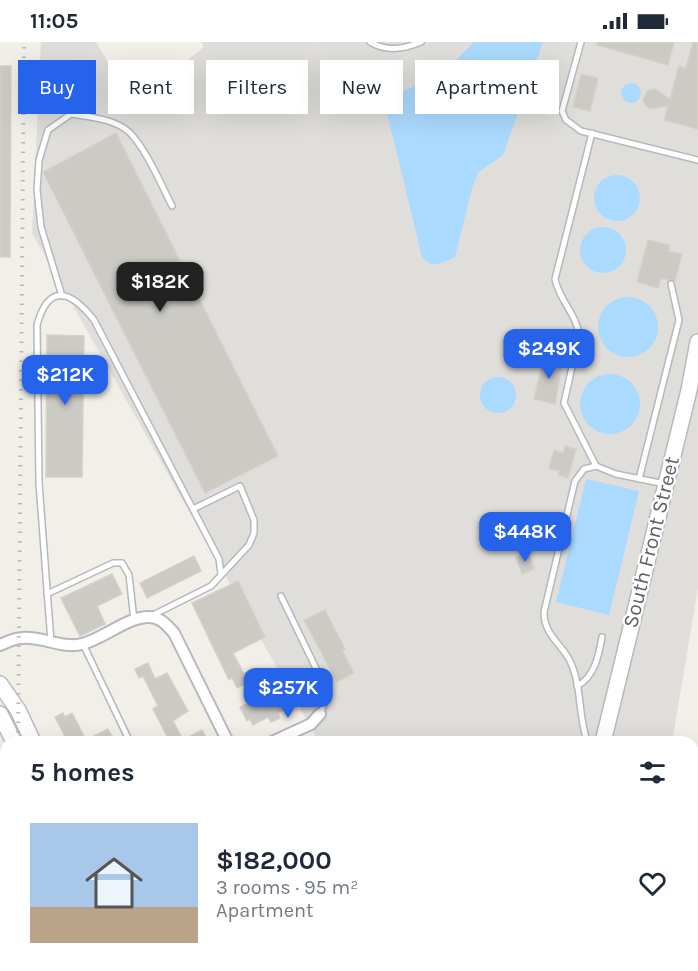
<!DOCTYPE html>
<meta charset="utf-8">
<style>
body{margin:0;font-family:Karla,sans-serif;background:#f2f2f3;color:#1f2937;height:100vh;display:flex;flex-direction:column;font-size:22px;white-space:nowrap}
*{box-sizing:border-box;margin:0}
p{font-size:20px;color:#747a83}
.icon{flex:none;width:33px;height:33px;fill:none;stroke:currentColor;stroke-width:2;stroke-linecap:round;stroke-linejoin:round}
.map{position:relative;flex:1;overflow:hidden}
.details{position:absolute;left:0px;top:694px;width:699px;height:236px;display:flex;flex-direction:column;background:#fff;border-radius:18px 18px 0 0;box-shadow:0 6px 24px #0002}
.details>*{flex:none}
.guide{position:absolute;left:18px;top:18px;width:663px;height:54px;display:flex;gap:12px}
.price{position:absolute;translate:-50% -51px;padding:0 14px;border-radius:12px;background:#2563eb;color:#fff;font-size:20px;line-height:39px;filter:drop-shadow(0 2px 3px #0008)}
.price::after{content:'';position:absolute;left:50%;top:36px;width:18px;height:14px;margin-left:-9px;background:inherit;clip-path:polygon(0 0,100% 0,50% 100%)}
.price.on{background:#222;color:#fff}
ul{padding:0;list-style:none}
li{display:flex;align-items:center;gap:18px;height:150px;padding:0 30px}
li span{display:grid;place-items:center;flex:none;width:168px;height:120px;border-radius:0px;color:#555}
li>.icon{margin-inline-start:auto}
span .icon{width:72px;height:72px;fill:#fffc;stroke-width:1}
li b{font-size:26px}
h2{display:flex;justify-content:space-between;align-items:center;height:72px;padding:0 30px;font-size:26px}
.pill{padding:0 21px;border-radius:0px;background:#fff;box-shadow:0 6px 24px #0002;font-size:21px;line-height:54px}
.pill.on{background:#2563eb;color:#fff}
.status{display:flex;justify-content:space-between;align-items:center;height:42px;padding:0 30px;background:#fff;direction:ltr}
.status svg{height:16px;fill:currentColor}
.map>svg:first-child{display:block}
.industrial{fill:#e0deda}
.water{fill:#aadaff}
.building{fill:#cccac5;stroke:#d6d1c6;stroke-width:1.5}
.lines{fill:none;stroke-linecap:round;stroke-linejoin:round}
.lane-casing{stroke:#b5b8bc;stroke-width:8}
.street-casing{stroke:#b5b8bc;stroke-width:14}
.secondary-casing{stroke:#b6babf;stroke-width:18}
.lane{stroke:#fff;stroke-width:5}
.street{stroke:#fff;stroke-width:10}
.secondary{stroke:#fff;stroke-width:15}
.rail{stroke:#b6b7b8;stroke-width:4;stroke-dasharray:1.5 8;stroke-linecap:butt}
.labels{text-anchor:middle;stroke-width:4.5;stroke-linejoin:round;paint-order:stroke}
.street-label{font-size:21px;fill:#5f6368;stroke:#fff}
</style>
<div class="status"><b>11:05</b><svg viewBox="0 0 49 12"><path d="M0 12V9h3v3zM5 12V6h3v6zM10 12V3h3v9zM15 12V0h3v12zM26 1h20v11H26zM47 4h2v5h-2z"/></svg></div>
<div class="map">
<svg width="698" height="929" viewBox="0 0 698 929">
<rect width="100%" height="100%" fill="#f1efe8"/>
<g class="industrial">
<path d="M41 0H96L132 60 203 6 202 0H698V546L672 700H319L32 191Z"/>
<path d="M445 924H635V929H447Z"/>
</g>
<g class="water">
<path d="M474 0H543L503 113 479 130 473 143 455 215 442 221 431 223 422 215 387 71 399 53 457 17Z"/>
<circle cx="631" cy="51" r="10"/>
<circle cx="617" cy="156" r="23"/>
<circle cx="603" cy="208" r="23"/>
<circle cx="628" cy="285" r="30"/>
<circle cx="610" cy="362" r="30"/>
<circle cx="498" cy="353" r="18"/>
<path d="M586 437 639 449 609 573 556 560Z"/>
<path d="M698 867V909L693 907V869Z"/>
</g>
<g class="building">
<path d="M597 0H674L668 23 597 3Z"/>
<path d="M693 0H698V87L664 78 668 64 650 67 645 63 643 57 648 48 655 47 670 57 679 24 686 26Z"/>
<path d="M0 24H11L10 215H0Z"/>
<path d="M581 32 598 36 590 69 573 65Z"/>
<path d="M116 91 278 414 205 451 43 130Z"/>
<path d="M648 198 670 203 668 209 682 212 675 239 661 236 658 246 637 240Z"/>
<path d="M47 293 84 294 82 435H46Z"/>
<path d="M544 314 563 318 555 362 534 357Z"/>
<path d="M565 404 576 407 568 436 558 433 559 429 549 426 554 408 563 411Z"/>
<path d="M529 511 534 527 522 532 516 516Z"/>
<path d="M194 514 201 529 147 556 140 541Z"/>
<path d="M112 532 122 552 97 564 105 582 80 594 61 556Z"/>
<path d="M238 539 265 595 233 611 244 632 250 628 254 637 237 646 232 636 229 638 192 561Z"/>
<path d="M325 568 345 607 342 608 354 631 337 640 304 578Z"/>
<path d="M148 621 155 637 167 631 188 669 173 679 183 698 202 688 209 700H170L153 667 158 664 143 634 139 636 135 627Z"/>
<path d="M284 652 291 665 278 671 280 676 271 680 268 675 253 683 250 677 247 679 240 665 262 654 265 661Z"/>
<path d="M63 671 65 675 72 671 86 698 108 687 115 700H68L55 675Z"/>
</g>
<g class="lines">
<g class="lane-casing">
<g id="lane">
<path d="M370 0C387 10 404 7 421 0"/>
<path d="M581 0 562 69 566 78 581 89 698 118"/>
<path d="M592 91 555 237C559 258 577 273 579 293L564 361 596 424 616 432 665 442"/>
<path d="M62 254 41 185 37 148 39 118 48 88 71 72C89 75 115 77 129 90 145 105 162 144 172 164"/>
<path d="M596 424 584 427 575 439 544 570C544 593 561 601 570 619 582 644 578 673 587 699L597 700"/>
<path d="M639 437 679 278 671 242"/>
<path d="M47 552 113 521H122L129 533 134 578"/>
<path d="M281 554 326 647 327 655 320 672"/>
<path d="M151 574 211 544 249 503 254 491V478L240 444 193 467"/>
<path d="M51 600 39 441 37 283C49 239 72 250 94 278L219 517 221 532"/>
<path d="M83 602 130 700"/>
<path d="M577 644C595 635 599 612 602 595"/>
<path d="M241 924 244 929"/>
<path d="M493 924 495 929"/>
<path d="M456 929 459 924"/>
</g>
</g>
<g class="street-casing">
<g id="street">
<path d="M0 603C7 600 15 596 22 596 43 594 62 607 82 602 103 597 126 576 147 575 159 574 166 582 174 591L228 700"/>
<path d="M272 700 311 682 320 672"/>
<path d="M0 831 6 828"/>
<path d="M338 924 340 929"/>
<path d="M212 929 222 924"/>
</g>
</g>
<g class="secondary-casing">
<g id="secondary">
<path d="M0 642 18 668 33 700"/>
<path d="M0 672 14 700"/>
<path d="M603 700 689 348 698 300"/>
<path d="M139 924 141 929"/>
<path d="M43 929V924"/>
<path d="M549 929 551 924"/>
</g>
</g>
<use href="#lane" class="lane"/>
<use href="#street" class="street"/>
<use href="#secondary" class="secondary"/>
<g class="rail">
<path d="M18 700 24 0"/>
<path d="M18 929V924"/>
</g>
</g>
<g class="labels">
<g class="street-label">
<text transform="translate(651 500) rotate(-76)" y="7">South Front Street</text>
</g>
</g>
</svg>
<b class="price on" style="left:160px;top:271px">$182K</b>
<b class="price" style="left:549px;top:338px">$249K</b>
<b class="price" style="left:65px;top:364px">$212K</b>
<b class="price" style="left:525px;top:521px">$448K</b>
<b class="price" style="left:288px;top:677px">$257K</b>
<div class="guide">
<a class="pill on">Buy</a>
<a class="pill">Rent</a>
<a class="pill">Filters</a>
<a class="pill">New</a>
<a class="pill">Apartment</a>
</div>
<section class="details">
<h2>5 homes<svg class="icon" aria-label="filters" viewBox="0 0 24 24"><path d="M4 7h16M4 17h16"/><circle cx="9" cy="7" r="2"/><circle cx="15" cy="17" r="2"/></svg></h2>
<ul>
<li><span style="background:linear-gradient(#a9c7e8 70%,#b9a48a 0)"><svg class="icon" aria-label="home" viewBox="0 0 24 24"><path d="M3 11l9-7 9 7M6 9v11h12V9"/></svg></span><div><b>$182,000</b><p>3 rooms · 95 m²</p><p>Apartment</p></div><svg class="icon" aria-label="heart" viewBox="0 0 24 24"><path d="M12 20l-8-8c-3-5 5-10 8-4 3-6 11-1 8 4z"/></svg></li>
</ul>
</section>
</div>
